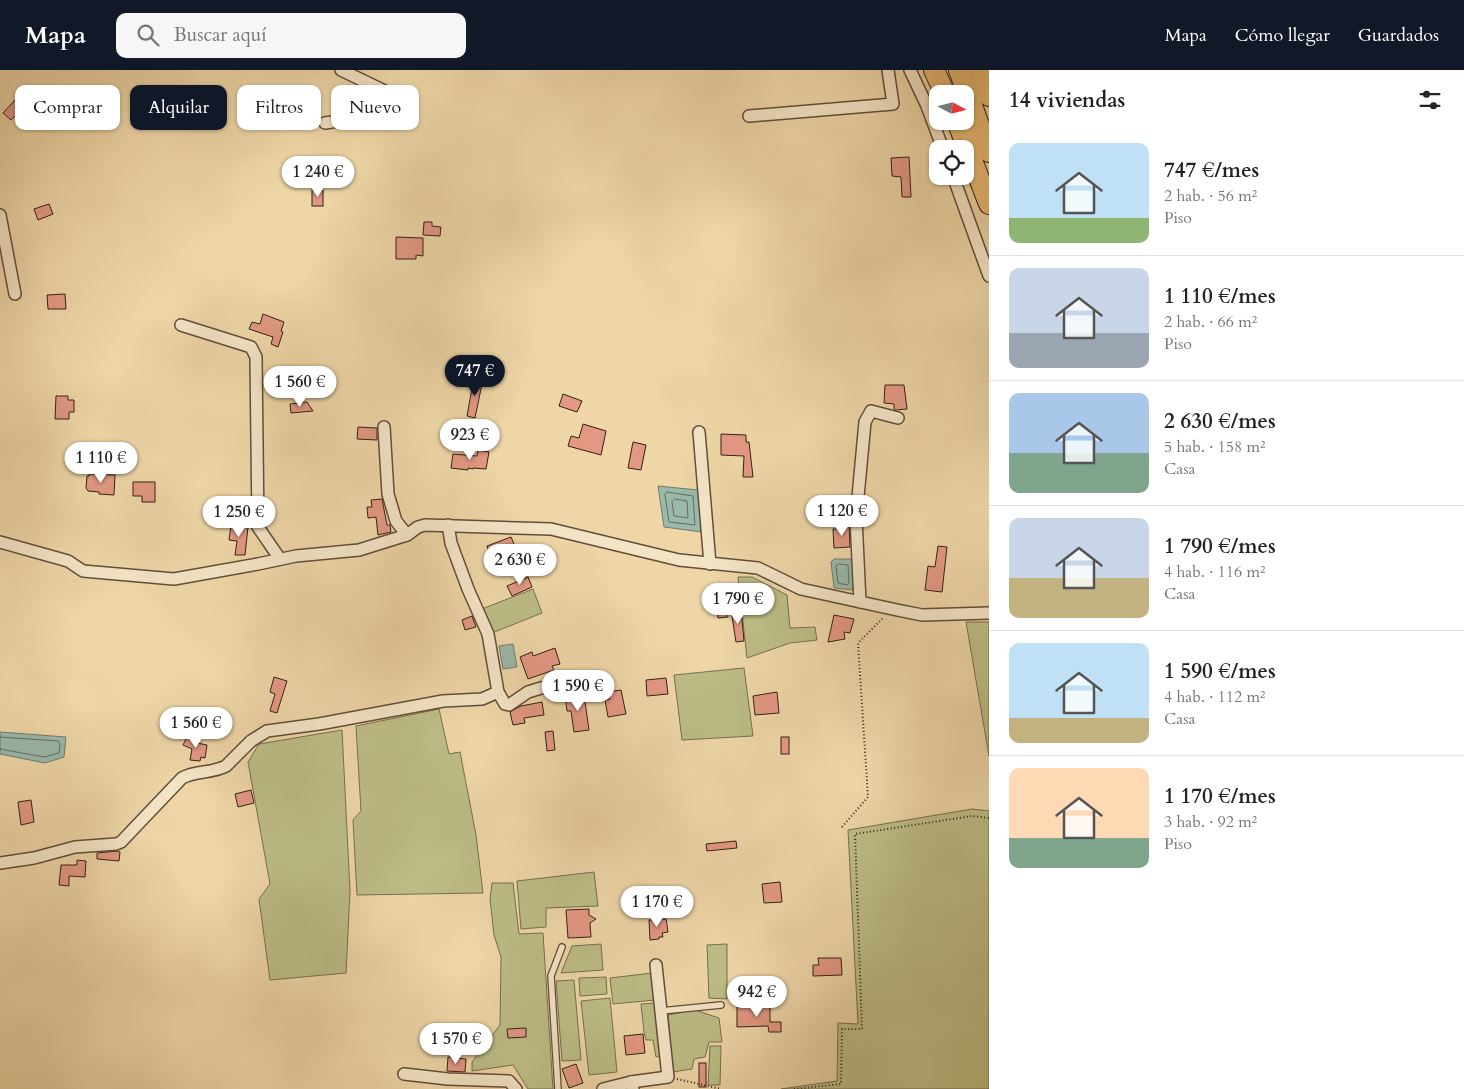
<!DOCTYPE html>
<html lang="es">
<meta charset="utf-8">
<style>
body{margin:0;font-family:Cardo,serif;background:#f6f6f6;color:#222;height:100vh;display:flex;flex-direction:column;font-size:19px;white-space:nowrap}
*{box-sizing:border-box;margin:0}
p{font-size:16px;color:#767676}
.icon{flex:none;width:28px;height:28px;fill:none;stroke:currentColor;stroke-width:2;stroke-linecap:round;stroke-linejoin:round}
.map{position:relative;flex:1;overflow:hidden}
.details{display:flex;flex-direction:column;background:#fff;width:475px}
.details>*{flex:none}
.hud{position:absolute;left:15px;top:15px;width:475px;height:45px;display:flex;gap:10px}
.needle{width:32px;rotate:97deg}
.tools{position:absolute;left:929px;top:15px;display:grid;gap:10px}
.tools a{display:grid;place-items:center;width:45px;height:45px;border-radius:10px;background:#fff;box-shadow:0 1px 4px #0004;font-size:25px}
.price{position:absolute;translate:-50% -42px;padding:0 11px;border-radius:18px;background:#fff;color:#222;font-size:16px;line-height:32px;filter:drop-shadow(0 1px 2px #0008)}
.price::after{content:'';position:absolute;left:50%;top:30px;width:15px;height:11px;margin-left:-8px;background:inherit;clip-path:polygon(0 0,100% 0,50% 100%)}
.price.on{background:#111827;color:#fff}
ul{padding:0;list-style:none}
li{display:flex;align-items:center;gap:15px;height:125px;padding:0 20px}
li+li{border-top:1px solid #e0e0e0}
li span{display:grid;place-items:center;flex:none;width:140px;height:100px;border-radius:10px;color:#555}
li>.icon{margin-inline-start:auto}
span .icon{width:60px;height:60px;fill:#fffc;stroke-width:1}
li b{font-size:21px}
h2{display:flex;justify-content:space-between;align-items:center;height:60px;padding:0 20px;font-size:21px}
.pill{padding:0 18px;border-radius:10px;background:#fff;box-shadow:0 1px 4px #0004;font-size:18px;line-height:45px}
.pill.on{background:#111827;color:#fff}
header{display:flex;align-items:center;gap:30px;box-sizing:border-box;height:70px;padding:0 25px;background:#111827;color:#fff}
header strong{font-size:24px}
nav{display:flex;gap:28px;margin-inline-start:auto;font-size:18px}
.search{width:350px;height:45px;background:#f6f6f6;display:flex;align-items:center;gap:12px;box-sizing:border-box;padding:0 18px;border-radius:10px;color:#767676;font-size:19px}
main{display:flex;flex:1;min-height:0}
.map>svg:first-child{display:block}
.green{fill:#bcbd85;stroke:#776f4d}
.water{fill:#99b9ab;stroke:#707c6f}
.lines{fill:none;stroke-linecap:round;stroke-linejoin:round}
.shore{stroke:#666d60;stroke-width:1}
.building{fill:#e39884;stroke:#322115}
.service-casing{stroke:#614e3a;stroke-width:8}
.minor-casing{stroke:#614e3a;stroke-width:14}
.motorway-casing{stroke:#322115;stroke-width:22}
.path{stroke:#322115;stroke-width:2;stroke-dasharray:1 2.5;stroke-linecap:butt}
.service{stroke:#f4e4c6;stroke-width:5.5}
.minor{stroke:#f4e4c6;stroke-width:11}
.motorway{stroke:#e7bb74;stroke-width:20}
</style>
<header>
<strong>Mapa</strong>
<div class="search"><svg class="icon" aria-label="search" viewBox="0 0 24 24"><circle cx="10" cy="10" r="6"/><path d="M15 15l6 6"/></svg>Buscar aquí</div>
<nav><a>Mapa</a><a>Cómo llegar</a><a>Guardados</a></nav>
</header>
<main>
<div class="map">
<svg width="989" height="1019" viewBox="0 0 989 1019">
<rect width="100%" height="100%" fill="#eed6a7"/>
<filter id="stains"><feTurbulence type="fractalNoise" baseFrequency=".004" numOctaves="4"/><feColorMatrix values="0 0 0 0 .2 0 0 0 0 .09 0 0 0 0 .02 0 0 0 .5 -.17"/></filter>
<radialGradient id="worn" r=".72"><stop offset=".6" stop-color="#630" stop-opacity="0"/><stop offset="1" stop-color="#630" stop-opacity=".3"/></radialGradient>
<g class="green">
<path d="M738 507H752L787 525 790 558 815 557 817 570 790 573 747 588Z"/>
<path d="M533 519 542 543 492 563 482 539Z"/>
<path d="M966 552H989V686Z"/>
<path d="M744 598 753 666 682 670 674 605Z"/>
<path d="M439 639 449 684 460 682 476 765 483 823 357 825 353 750 361 741 356 656Z"/>
<path d="M342 660 350 821 346 903 270 910 259 829 270 814 248 692 259 674Z"/>
<path d="M972 739 989 741V1019H781L837 1011 838 953 858 954 848 760Z"/>
<path d="M594 802 598 836 546 838V857L521 859 517 811Z"/>
<path d="M492 813H513L519 864 543 863 553 1019H528L513 995 472 1001V992L500 955 501 887 494 865 490 829Z"/>
<path d="M601 874 603 900 561 903 572 876Z"/>
<path d="M727 874V929L709 928 707 875Z"/>
<path d="M652 903 655 930 613 934 610 908Z"/>
<path d="M606 907 607 924 580 926 579 908Z"/>
<path d="M574 910 581 990 562 991 556 911Z"/>
<path d="M610 928 617 1002 589 1005 581 931Z"/>
<path d="M655 933 662 986 656 987 653 970H646L644 962 641 934Z"/>
<path d="M695 940 719 948 722 972H709L705 987 694 989 692 999 673 1002 668 945Z"/>
<path d="M710 976H721L720 1015H708Z"/>
</g>
<g class="water">
<path d="M658 416 698 420 702 462 664 457Z"/>
<path d="M834 489H850L853 490V520L834 518 831 492Z"/>
<path d="M513 574 517 597 503 599 499 576Z"/>
<path d="M0 662 66 667 64 687 45 693 0 684Z"/>
</g>
<g class="lines">
<g class="shore">
<path d="M667 422 693 426 695 455 669 452 665 425Z"/>
<path d="M675 429 687 431 688 448 674 446 672 432Z"/>
<path d="M839 494 848 495 849 513 847 515 838 513 836 496Z"/>
<path d="M0 667 58 671 60 674 59 683 44 687 0 679"/>
</g>
</g>
<g class="building">
<path d="M27 17 40 40 34 46 24 37 11 50 3 43Z"/>
<path d="M312 28 313 39 288 42 286 31Z"/>
<path d="M909 87 911 127H902L901 107 892 106 891 88Z"/>
<rect x="312" y="120" width="11" height="16"/>
<path d="M49 134 53 144 38 150 34 139Z"/>
<path d="M424 152H432V156L441 157 440 166 423 165Z"/>
<path d="M396 167 423 168V186L416 185V189H396Z"/>
<path d="M65 224 66 239H48L47 225Z"/>
<path d="M263 244 284 252 281 261 283 262 278 277 271 274 273 267 249 259 252 252 260 254Z"/>
<path d="M474 307 483 309 475 348 467 346Z"/>
<path d="M885 315H904L907 339 896 340 894 339V334L884 333Z"/>
<path d="M563 324 582 331 577 342 559 336Z"/>
<path d="M56 326H68V330H74V342H69V349H55Z"/>
<path d="M307 332 313 341 291 343 290 334Z"/>
<path d="M583 354 606 361 601 385 568 376 571 366 579 368Z"/>
<path d="M358 357 377 358V370L357 369Z"/>
<path d="M721 364 746 365V372H749L753 407H743L744 386 721 385Z"/>
<path d="M633 372 646 375 641 400 628 398Z"/>
<path d="M478 380 489 382 486 399 473 398V399L468 398V400L451 398 453 384 477 386Z"/>
<path d="M89 404 115 405 114 425 99 424V422L88 421 86 418 87 406H89Z"/>
<path d="M133 412H155V432H142V426H133Z"/>
<path d="M382 429 387 455H390L391 462 378 465 376 447 368 448 367 437H372L371 430Z"/>
<path d="M840 454H849L850 477 834 478 833 459H841Z"/>
<path d="M231 455 248 457 245 485H235L237 471 229 470Z"/>
<path d="M511 467 522 493 504 500 500 490 493 493 487 476Z"/>
<path d="M938 476 947 477 942 522 925 520 928 496 935 497Z"/>
<path d="M528 507 532 517 512 526 507 516Z"/>
<path d="M726 524 728 547 718 548 717 539 710 540 708 526Z"/>
<path d="M741 539 744 571 736 572 731 540Z"/>
<path d="M834 545 854 549 850 563 844 562 845 569 828 572Z"/>
<path d="M472 546 476 557 465 560 462 550Z"/>
<path d="M555 578 560 594 552 596 554 600 528 609 520 587 532 582 533 586Z"/>
<path d="M274 607 287 611 277 643 270 641 275 624 270 622Z"/>
<path d="M666 608 668 624 647 626 646 610Z"/>
<path d="M621 620 626 644 608 647 605 630 610 629 608 622Z"/>
<path d="M777 622 779 643 755 645 753 626Z"/>
<path d="M579 623 580 625H584L589 660 574 662 571 641H567L565 625Z"/>
<path d="M542 632 544 645 524 648 525 653 513 655 510 642 521 636Z"/>
<path d="M553 661 555 680 547 681 545 662Z"/>
<path d="M187 667 198 669 197 673 207 675 205 688 201 687 200 691 190 690 192 679 183 675Z"/>
<rect x="781" y="667" width="8" height="17"/>
<path d="M251 720 254 733 238 737 235 724Z"/>
<path d="M31 730 34 752 21 755 18 732Z"/>
<path d="M736 771 737 778 707 781 706 774Z"/>
<path d="M118 781 120 782 119 791 97 789V783Z"/>
<path d="M77 790 86 791 85 807 69 806V816L59 815 61 795H77Z"/>
<path d="M780 812 782 832 764 833 762 814Z"/>
<path d="M589 839V845L596 849 590 853 591 867 568 868 566 840Z"/>
<path d="M660 846 661 849H666L668 862 662 863 663 867H659V869L650 870 649 850H652L651 847Z"/>
<path d="M818 888H841L842 905 813 906V895H819Z"/>
<path d="M770 936V952H781V962H769L768 956 737 957V937Z"/>
<path d="M526 958V967L508 968 507 959Z"/>
<path d="M643 964 645 983 626 985 624 966Z"/>
<path d="M448 987 466 989 465 1002 447 1001Z"/>
<rect x="699" y="993" width="7" height="24"/>
<path d="M576 994 583 1013 569 1018 562 999Z"/>
</g>
<g class="lines">
<g class="service-casing">
<g id="service">
<path d="M661 941 721 935"/>
<path d="M558 1019 551 906 562 877"/>
</g>
</g>
<g class="minor-casing">
<g id="minor">
<path d="M910 0 927 36 943 79"/>
<path d="M749 46 893 34 888 0"/>
<path d="M325 53C339 51 371 47 383 40 389 37 393 32 393 25L341 0"/>
<path d="M953 106 989 206"/>
<path d="M0 145 15 224"/>
<path d="M181 255 251 277 256 287 258 457 280 489"/>
<path d="M384 357 388 424 396 451 407 465"/>
<path d="M699 362 710 494"/>
<path d="M448 455 451 473 468 519 488 564 498 622 505 634 509 635 528 622 541 618 586 610"/>
<path d="M0 472 68 491 83 501 174 509 258 494 296 486 359 480 407 465 418 457 425 455 551 459 679 490 758 498 801 519 897 540 922 545 989 543"/>
<path d="M860 532 856 448 865 352 871 341 898 348"/>
<path d="M0 793 34 788 75 777 116 774 121 772 182 708C196 700 211 704 226 696L251 671 267 661 319 654 443 631 482 629 498 622"/>
<path d="M404 1004 448 1009 509 1011 516 1019"/>
<path d="M603 1019 631 1012"/>
<path d="M633 1019 631 1012 668 1007 656 895"/>
</g>
</g>
<g class="motorway-casing">
<g id="motorway">
<path d="M934 0 945 24"/>
<path d="M959 0 989 82"/>
<path d="M980 0 989 26"/>
<path d="M957 51 989 134"/>
</g>
</g>
<g class="path">
<path d="M842 757 868 727 858 573 883 548"/>
<path d="M677 1009 721 1019"/>
<path d="M794 1019 841 1014 842 959H862L855 764 972 746 989 748"/>
</g>
<use href="#service" class="service"/>
<use href="#minor" class="minor"/>
<use href="#motorway" class="motorway"/>
</g>
<rect width="100%" height="100%" filter="url(#stains)"/>
<rect width="100%" height="100%" fill="url(#worn)"/>
</svg>
<div class="tools">
<a><svg class="needle" viewBox="-14 -14 28 28"><path d="M0-13l5 13h-10z" fill="#e53935"/><path d="M0 13l5-13h-10z" fill="#767676"/></svg></a>
<a><svg class="icon" aria-label="locate" viewBox="0 0 24 24"><circle cx="12" cy="12" r="6"/><path d="M12 2v4M12 18v4M2 12h4M18 12h4"/></svg></a>
</div>
<b class="price" style="left:318px;top:128px">1 240 €</b>
<b class="price on" style="left:475px;top:327px">747 €</b>
<b class="price" style="left:300px;top:338px">1 560 €</b>
<b class="price" style="left:470px;top:391px">923 €</b>
<b class="price" style="left:101px;top:414px">1 110 €</b>
<b class="price" style="left:842px;top:467px">1 120 €</b>
<b class="price" style="left:239px;top:468px">1 250 €</b>
<b class="price" style="left:520px;top:516px">2 630 €</b>
<b class="price" style="left:738px;top:555px">1 790 €</b>
<b class="price" style="left:578px;top:642px">1 590 €</b>
<b class="price" style="left:196px;top:679px">1 560 €</b>
<b class="price" style="left:657px;top:858px">1 170 €</b>
<b class="price" style="left:757px;top:948px">942 €</b>
<b class="price" style="left:456px;top:995px">1 570 €</b>
<div class="hud">
<a class="pill">Comprar</a>
<a class="pill on">Alquilar</a>
<a class="pill">Filtros</a>
<a class="pill">Nuevo</a>
</div>
</div>
<section class="details">
<h2>14 viviendas<svg class="icon" aria-label="filters" viewBox="0 0 24 24"><path d="M4 7h16M4 17h16"/><circle cx="9" cy="7" r="2"/><circle cx="15" cy="17" r="2"/></svg></h2>
<ul>
<li><span style="background:linear-gradient(#bfe0f5 75%,#8fb573 0)"><svg class="icon" aria-label="home" viewBox="0 0 24 24"><path d="M3 11l9-7 9 7M6 9v11h12V9"/></svg></span><div><b>747 €/mes</b><p>2 hab. · 56 m²</p><p>Piso</p></div></li>
<li><span style="background:linear-gradient(#c9d6e8 65%,#9aa5b1 0)"><svg class="icon" aria-label="home" viewBox="0 0 24 24"><path d="M3 11l9-7 9 7M6 9v11h12V9"/></svg></span><div><b>1 110 €/mes</b><p>2 hab. · 66 m²</p><p>Piso</p></div></li>
<li><span style="background:linear-gradient(#a9c7e8 60%,#7fa58c 0)"><svg class="icon" aria-label="home" viewBox="0 0 24 24"><path d="M3 11l9-7 9 7M6 9v11h12V9"/></svg></span><div><b>2 630 €/mes</b><p>5 hab. · 158 m²</p><p>Casa</p></div></li>
<li><span style="background:linear-gradient(#c9d6e8 60%,#c2b280 0)"><svg class="icon" aria-label="home" viewBox="0 0 24 24"><path d="M3 11l9-7 9 7M6 9v11h12V9"/></svg></span><div><b>1 790 €/mes</b><p>4 hab. · 116 m²</p><p>Casa</p></div></li>
<li><span style="background:linear-gradient(#bfe0f5 75%,#c2b280 0)"><svg class="icon" aria-label="home" viewBox="0 0 24 24"><path d="M3 11l9-7 9 7M6 9v11h12V9"/></svg></span><div><b>1 590 €/mes</b><p>4 hab. · 112 m²</p><p>Casa</p></div></li>
<li><span style="background:linear-gradient(#ffd9b3 70%,#7fa58c 0)"><svg class="icon" aria-label="home" viewBox="0 0 24 24"><path d="M3 11l9-7 9 7M6 9v11h12V9"/></svg></span><div><b>1 170 €/mes</b><p>3 hab. · 92 m²</p><p>Piso</p></div></li>
</ul>
</section>
</main>
